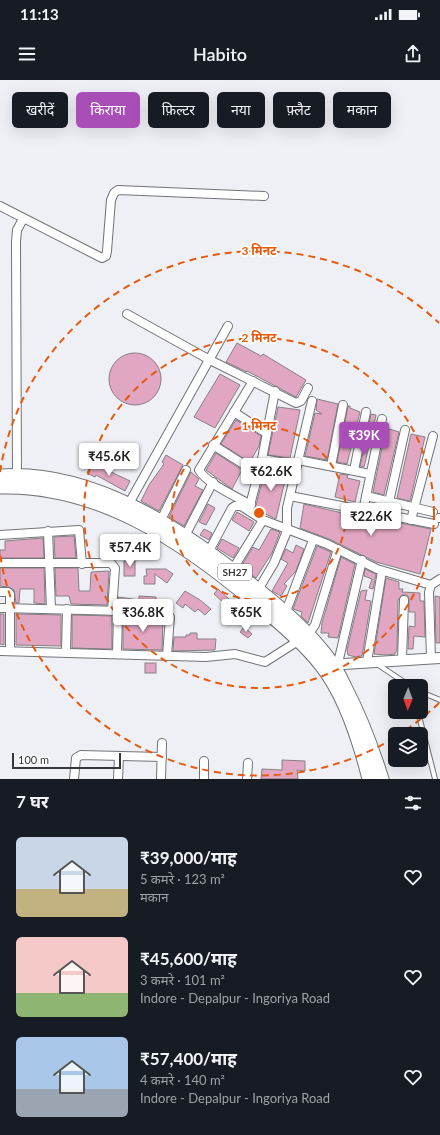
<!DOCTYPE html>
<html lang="hi">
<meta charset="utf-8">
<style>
body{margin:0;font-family:Lato,"Noto Sans Devanagari",sans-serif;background:#242831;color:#f1f3f6;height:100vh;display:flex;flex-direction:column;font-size:15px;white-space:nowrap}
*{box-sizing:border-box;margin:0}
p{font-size:13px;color:#9ea1a6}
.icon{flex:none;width:22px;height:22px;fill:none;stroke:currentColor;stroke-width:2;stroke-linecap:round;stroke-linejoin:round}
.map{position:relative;height:699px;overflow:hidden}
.details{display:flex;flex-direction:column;background:#171b24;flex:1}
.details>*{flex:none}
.banner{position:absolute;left:12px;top:12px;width:416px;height:36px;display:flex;gap:8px}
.needle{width:26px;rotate:181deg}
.fabs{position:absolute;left:388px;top:599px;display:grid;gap:8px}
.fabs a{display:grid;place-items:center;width:40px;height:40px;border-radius:6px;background:#171b24;box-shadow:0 4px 16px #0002;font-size:20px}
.scale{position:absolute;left:12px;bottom:10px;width:109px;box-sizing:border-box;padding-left:4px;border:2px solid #373739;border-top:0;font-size:11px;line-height:14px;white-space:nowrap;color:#373739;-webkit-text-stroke:3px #fff;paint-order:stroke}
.price{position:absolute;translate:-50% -34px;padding:0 9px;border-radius:4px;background:#fff;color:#222;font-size:13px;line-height:26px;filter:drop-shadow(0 1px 2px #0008)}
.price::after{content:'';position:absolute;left:50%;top:24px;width:12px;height:9px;margin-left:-6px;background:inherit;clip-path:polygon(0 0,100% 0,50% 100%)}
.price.on{background:#a94db7;color:#fff}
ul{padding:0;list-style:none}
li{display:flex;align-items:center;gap:12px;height:100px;padding:0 16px}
li span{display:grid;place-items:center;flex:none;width:112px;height:80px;border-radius:6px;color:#555}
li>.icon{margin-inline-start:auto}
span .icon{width:48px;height:48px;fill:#fffc;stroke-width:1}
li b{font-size:17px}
h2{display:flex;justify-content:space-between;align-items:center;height:48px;padding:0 16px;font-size:17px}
.chip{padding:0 14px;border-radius:6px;background:#171b24;box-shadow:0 4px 16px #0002;font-size:14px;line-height:36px}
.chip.on{background:#a94db7;color:#fff}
.status{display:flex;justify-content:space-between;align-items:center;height:28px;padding:0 20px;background:#171b24;direction:ltr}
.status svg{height:11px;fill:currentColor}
header{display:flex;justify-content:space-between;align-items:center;height:52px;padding:0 16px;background:#171b24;font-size:18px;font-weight:600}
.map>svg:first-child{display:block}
.building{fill:#e1a7c2;stroke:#868184}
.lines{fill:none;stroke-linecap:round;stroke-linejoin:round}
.service-casing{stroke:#717377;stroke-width:6}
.minor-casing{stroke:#717377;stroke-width:10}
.tertiary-casing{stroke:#717377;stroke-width:12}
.primary-casing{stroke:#717377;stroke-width:15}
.service{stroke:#fff;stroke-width:4}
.minor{stroke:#fff;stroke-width:8}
.tertiary{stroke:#fff;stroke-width:10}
.primary{stroke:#fff;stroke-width:13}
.ring{fill:none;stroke:#e8590c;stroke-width:2;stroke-dasharray:7 5}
.labels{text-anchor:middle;stroke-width:3.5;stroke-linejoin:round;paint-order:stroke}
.shield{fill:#fff;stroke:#737374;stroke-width:1}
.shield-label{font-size:10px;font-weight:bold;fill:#373739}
.centre{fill:#e8590c;stroke:#fff;stroke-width:2}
.ring-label{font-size:12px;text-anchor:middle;font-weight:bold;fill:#e8590c;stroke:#fff;stroke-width:3.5;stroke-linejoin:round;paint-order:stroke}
</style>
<div class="status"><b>11:13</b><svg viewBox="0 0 49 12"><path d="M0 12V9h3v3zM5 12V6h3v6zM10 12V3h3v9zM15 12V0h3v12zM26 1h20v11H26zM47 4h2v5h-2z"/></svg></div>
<header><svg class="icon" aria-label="menu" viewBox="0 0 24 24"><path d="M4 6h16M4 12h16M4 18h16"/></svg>Habito<svg class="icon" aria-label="share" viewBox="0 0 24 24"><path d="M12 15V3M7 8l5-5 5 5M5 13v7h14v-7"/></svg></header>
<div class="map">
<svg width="440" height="699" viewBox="0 0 440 699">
<rect width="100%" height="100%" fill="#eef0f5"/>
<g class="building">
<path d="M237 263 261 276 263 274 306 300 296 317 247 291V292L226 282Z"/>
<circle cx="135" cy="299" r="26"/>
<path d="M220 294 240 305 215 348 194 337Z"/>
<path d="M317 319 338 324 327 380 305 376 315 333 322 334 316 330Z"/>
<path d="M348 326H350V328L360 332 347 384 337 382Z"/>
<path d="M278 327 300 330 290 378 268 375Z"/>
<path d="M371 334 376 335 370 364 365 363Z"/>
<path d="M236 340 261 356 259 366 251 380 248 381 221 364Z"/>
<path d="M386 348 399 352 384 415 373 412Z"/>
<path d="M411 354 425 357 410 421 397 418Z"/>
<path d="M365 365 369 366 364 387 360 386Z"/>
<path d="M216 373 242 390 232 409 206 390Z"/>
<path d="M166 375 183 385 159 431 141 421 149 405 164 384 162 382Z"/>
<path d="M92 383 130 401 125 411 96 395 95 397 87 393Z"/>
<path d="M266 387 287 392 276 439 255 429Z"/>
<path d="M191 392 199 399 195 406 203 410 184 446 169 437Z"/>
<path d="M340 394 348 395 347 398 360 401 355 422 335 417Z"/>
<path d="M208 424 215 428 206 445 199 442Z"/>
<path d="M304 424 355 436V434L431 449 420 494 376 482 329 459 300 448Z"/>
<path d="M237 432 254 442 249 451 232 440Z"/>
<path d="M204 449 212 453 209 460 200 455Z"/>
<path d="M271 449 280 452 272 473 256 498 248 492 250 490 242 485 253 467 259 470Z"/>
<path d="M74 456 76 478H55L54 457Z"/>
<path d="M43 458 44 478H0V470H5V461Z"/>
<path d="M222 459 239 468 233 478 217 468Z"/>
<path d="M296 465 304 469 296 491 284 504 287 506 281 516 272 511 288 483 281 479 286 469 293 473Z"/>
<path d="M317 466 331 472 308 543 301 536 302 532 293 529Z"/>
<path d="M108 468 115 470 113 478 106 477Z"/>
<path d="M341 477 355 484 338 558 328 557 329 553H321L322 543Z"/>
<rect x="124" y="481" width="11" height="15"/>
<path d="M0 488H44L45 524 34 523V509H20L19 523H16L14 510 9 507 0 506Z"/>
<path d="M55 488H78L79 511H90L91 492 109 491 107 525 71 524 69 516H56Z"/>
<path d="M146 489H166L173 494 167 503 155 494V504H144V496H147Z"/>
<path d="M365 489 376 494 373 509 369 508 372 499 364 496Z"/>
<path d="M386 498 399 502V509H403L402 512 420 513V521H424L425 557 414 556 413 569H408L409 546 415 547V532H409V518L407 515H402L398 520 397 569 395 574 387 575 374 574Z"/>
<path d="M218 509 231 521 227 526 214 514Z"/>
<path d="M367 510 365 520 371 521 362 576 355 577 348 575 347 570 361 511Z"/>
<path d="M185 511 200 520 211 529 205 535 198 529 195 532 185 524 183 528 176 523Z"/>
<path d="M139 516 156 517V523H148V526L118 525V517L139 520Z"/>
<path d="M435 516 440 517V563H436Z"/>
<path d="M239 533 247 539 244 544 236 537Z"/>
<path d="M0 534H4V565L0 564Z"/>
<path d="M16 534 61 535V566L16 565Z"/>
<path d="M72 535 112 536V569L72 568Z"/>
<path d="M123 536 163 537 162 570 123 569Z"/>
<path d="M244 547 252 554 248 558 240 552Z"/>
<path d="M190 553H197V559H216L215 570 173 571 174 557H186V555H190Z"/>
<rect x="145" y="583" width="11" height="10"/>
<path d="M282 680 305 681V691L297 690 298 699H261L262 689 282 690Z"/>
</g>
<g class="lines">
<g class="service-casing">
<g id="service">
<path d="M377 584 410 606"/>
<path d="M421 612 440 620"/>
<path d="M418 632 435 699"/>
</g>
</g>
<g class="minor-casing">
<g id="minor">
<path d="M0 126 102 178 106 176 107 171 111 120 114 113 118 110 264 116"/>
<path d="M127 234 210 280 296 323 301 321 308 308"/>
<path d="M234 332 266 353"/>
<path d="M213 365 259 394"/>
<path d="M262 379 297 385"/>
<path d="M298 380 370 394"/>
<path d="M331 386 343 325"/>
<path d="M354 390 366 332"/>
<path d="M17 394 16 162 17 150 23 139"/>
<path d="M290 416 434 444"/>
<path d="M366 416 433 432"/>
<path d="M389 422 405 350"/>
<path d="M251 425C237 417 206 403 199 390L253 301"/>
<path d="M127 427 228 246"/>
<path d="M249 429 262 379 275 311"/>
<path d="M363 431 382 339"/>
<path d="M439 438H440"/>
<path d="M161 440 186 390"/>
<path d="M411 440 433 356"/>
<path d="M48 451 51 529"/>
<path d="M0 455 79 450 82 484"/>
<path d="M185 456 213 402"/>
<path d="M209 471 232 428 235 426H241L263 440 327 464 377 489 431 505"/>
<path d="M0 483H111L115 488 112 531"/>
<path d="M233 489 263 440"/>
<path d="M258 510 274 483 287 451V428L312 321"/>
<path d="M0 512H8L10 514V570"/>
<path d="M0 528 166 532 170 537 167 575"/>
<path d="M285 534 313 460"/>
<path d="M308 555 315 545 338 469"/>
<path d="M0 571 206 577 235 574 265 582 298 561"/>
<path d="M66 572 67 529"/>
<path d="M117 573 118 532"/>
<path d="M431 579 429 512 431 505 440 499"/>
<path d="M402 580 404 520"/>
<path d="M367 582 382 491"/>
<path d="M338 583 362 480"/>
<path d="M74 699 76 678 81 675 162 677"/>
<path d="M118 699 119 676"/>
<path d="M161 699 162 663"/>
<path d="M204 699V681"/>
<path d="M247 699 248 683"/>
</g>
</g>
<g class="tertiary-casing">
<path id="tertiary" d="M328 585 440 578"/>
</g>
<g class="primary-casing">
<g id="primary">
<path d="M0 396C90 389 180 448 247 501 278 525 309 551 332 583 337 590 341 599 345 607 360 636 372 667 382 699"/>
<path d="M0 407C97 404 182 461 253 521 277 540 302 561 321 585 345 615 360 663 369 699"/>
</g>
</g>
<use href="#service" class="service"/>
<use href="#minor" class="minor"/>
<use href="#tertiary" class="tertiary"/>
<use href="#primary" class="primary"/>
</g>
<g class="ring">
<circle cx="259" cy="433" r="87"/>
<circle cx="259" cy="433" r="175"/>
<path d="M439 623A262 262 0 0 1 400 654M394 658A262 262 0 0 1 0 474M0 392A262 262 0 0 1 439 243"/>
</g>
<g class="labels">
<rect class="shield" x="218" y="484" width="34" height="16" rx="3"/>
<g class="shield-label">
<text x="235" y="496">SH27</text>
</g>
</g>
<circle cx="259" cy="433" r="6" class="centre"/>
<g class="ring-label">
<text x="259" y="175">3 मिनट</text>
<text x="259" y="262">2 मिनट</text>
<text x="259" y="350">1 मिनट</text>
</g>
</svg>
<div class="fabs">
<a><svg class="needle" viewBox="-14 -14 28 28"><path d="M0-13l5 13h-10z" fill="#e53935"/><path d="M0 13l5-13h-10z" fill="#9ea1a6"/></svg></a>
<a><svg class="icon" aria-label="layers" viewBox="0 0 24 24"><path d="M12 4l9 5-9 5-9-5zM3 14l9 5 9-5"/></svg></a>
</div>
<div class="scale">100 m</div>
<b class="price on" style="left:364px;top:376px">₹39K</b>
<b class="price" style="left:109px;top:397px">₹45.6K</b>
<b class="price" style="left:271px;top:412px">₹62.6K</b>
<b class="price" style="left:371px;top:457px">₹22.6K</b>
<b class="price" style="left:130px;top:488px">₹57.4K</b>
<b class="price" style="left:143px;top:553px">₹36.8K</b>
<b class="price" style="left:246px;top:553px">₹65K</b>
<div class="banner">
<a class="chip">खरीदें</a>
<a class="chip on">किराया</a>
<a class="chip">फ़िल्टर</a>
<a class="chip">नया</a>
<a class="chip">फ़्लैट</a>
<a class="chip">मकान</a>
</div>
</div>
<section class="details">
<h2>7 घर<svg class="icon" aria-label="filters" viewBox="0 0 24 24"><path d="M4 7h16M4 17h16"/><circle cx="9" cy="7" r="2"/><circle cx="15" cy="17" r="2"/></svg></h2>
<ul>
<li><span style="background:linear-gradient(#c9d6e8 65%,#c2b280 0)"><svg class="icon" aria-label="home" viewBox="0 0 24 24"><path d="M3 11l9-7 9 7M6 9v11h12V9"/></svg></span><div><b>₹39,000/माह</b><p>5 कमरे · 123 m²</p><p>मकान</p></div><svg class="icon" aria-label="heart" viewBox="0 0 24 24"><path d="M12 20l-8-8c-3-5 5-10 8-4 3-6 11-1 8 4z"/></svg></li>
<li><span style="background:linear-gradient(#f6c9c9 70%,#8fb573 0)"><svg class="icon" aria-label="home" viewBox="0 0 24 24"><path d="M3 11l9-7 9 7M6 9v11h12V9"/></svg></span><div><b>₹45,600/माह</b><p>3 कमरे · 101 m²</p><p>Indore - Depalpur - Ingoriya Road</p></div><svg class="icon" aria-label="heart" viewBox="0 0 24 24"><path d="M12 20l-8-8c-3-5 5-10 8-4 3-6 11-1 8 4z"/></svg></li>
<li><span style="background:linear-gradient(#a9c7e8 65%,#9aa5b1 0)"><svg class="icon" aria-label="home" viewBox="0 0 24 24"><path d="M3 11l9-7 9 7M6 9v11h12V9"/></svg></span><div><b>₹57,400/माह</b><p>4 कमरे · 140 m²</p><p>Indore - Depalpur - Ingoriya Road</p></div><svg class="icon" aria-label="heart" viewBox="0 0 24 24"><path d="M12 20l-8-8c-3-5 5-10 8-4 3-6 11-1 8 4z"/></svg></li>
</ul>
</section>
